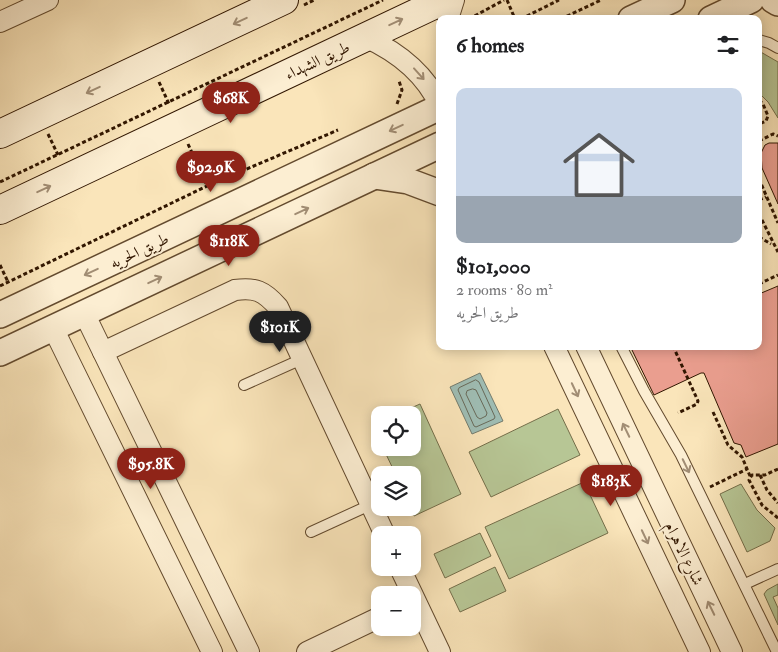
<!DOCTYPE html>
<meta charset="utf-8">
<style>
body{margin:0;font-family:"IM FELL Double Pica",Amiri,serif;background:#f6f6f6;color:#202124;height:100vh;display:flex;flex-direction:column;font-size:19px;white-space:nowrap}
*{box-sizing:border-box;margin:0}
p{font-size:16px;color:#757577}
.icon{flex:none;width:28px;height:28px;fill:none;stroke:currentColor;stroke-width:2;stroke-linecap:round;stroke-linejoin:round}
.map{position:relative;flex:1;overflow:hidden}
.drawer{position:absolute;left:436px;top:15px;width:326px;height:335px;display:flex;flex-direction:column;background:#fff;border-radius:10px;box-shadow:0 2px 12px #0003}
.drawer>*{flex:none}
.fabs{position:absolute;left:371px;top:406px;display:grid;gap:10px}
.fabs a{display:grid;place-items:center;width:50px;height:50px;border-radius:10px;background:#fff;box-shadow:0 2px 12px #0003;font-size:25px}
.price{position:absolute;translate:-50% -42px;padding:0 11px;border-radius:18px;background:#8f2418;color:#fff;font-size:16px;line-height:32px;filter:drop-shadow(0 1px 2px #0008)}
.price::after{content:'';position:absolute;left:50%;top:30px;width:15px;height:11px;margin-left:-8px;background:inherit;clip-path:polygon(0 0,100% 0,50% 100%)}
.price.on{background:#222;color:#fff}
ul{padding:0;list-style:none}
li{display:grid;align-content:center;gap:10px;height:265px;padding:0 20px}
li+li{border-top:1px solid #e0e0e0}
li span{display:grid;place-items:center;height:155px;border-radius:10px;color:#555}
li>.icon{margin-inline-start:auto}
span .icon{width:90px;height:90px;fill:#fffc;stroke-width:1}
li b{font-size:21px}
h2{display:flex;justify-content:space-between;align-items:center;height:60px;padding:0 20px;font-size:21px}
.map>svg:first-child{display:block}
.green{fill:#b7c695;stroke:#746e4a}
.water{fill:#9fbeb5;stroke:#737b6d}
.lines{fill:none;stroke-linecap:round;stroke-linejoin:round}
.shore{stroke:#686a5a;stroke-width:1}
.building{fill:#ea9e8f;stroke:#311600}
.service-casing{stroke:#634a2e;stroke-width:12}
.minor-casing{stroke:#634a2e;stroke-width:22}
.tertiary-casing{stroke:#634a2e;stroke-width:28}
.secondary-casing{stroke:#311600;stroke-width:30}
.path{stroke:#311600;stroke-width:3;stroke-dasharray:4 2.5;stroke-linecap:butt}
.service{stroke:#fceed2;stroke-width:10}
.minor{stroke:#fceed2;stroke-width:20}
.tertiary{stroke:#fceed2;stroke-width:25}
.secondary{stroke:#fceed2;stroke-width:28}
.oneway{stroke:#a18d74}
.labels{text-anchor:middle;stroke-width:4;stroke-linejoin:round;paint-order:stroke}
.street-label{font-size:16px;fill:#311600;stroke:#fceed2}
</style>
<div class="map">
<svg width="778" height="652" viewBox="0 0 778 652">
<rect width="100%" height="100%" fill="#fae5ba"/>
<filter id="stains"><feTurbulence type="fractalNoise" baseFrequency=".004" numOctaves="4"/><feColorMatrix values="0 0 0 0 .2 0 0 0 0 .09 0 0 0 0 .02 0 0 0 .5 -.17"/></filter>
<radialGradient id="worn" r=".72"><stop offset=".6" stop-color="#630" stop-opacity="0"/><stop offset="1" stop-color="#630" stop-opacity=".3"/></radialGradient>
<g class="green">
<path d="M759 51 778 62V118L768 102 759 93Z"/>
<path d="M420 404 461 494 414 516 411 508H412V475H396L383 448H412V415H395Z"/>
<path d="M558 409 580 455 491 497 469 452Z"/>
<path d="M584 482 608 533 509 579 485 527Z"/>
<path d="M741 484 757 510 775 528 770 541 747 552 720 494Z"/>
<path d="M480 533 491 556 445 578 434 554Z"/>
<path d="M495 567 506 591 460 612 449 589Z"/>
<path d="M778 584V595L773 597 778 608V625L764 594 767 590Z"/>
</g>
<path class="water" d="M480 373 503 421 472 434 450 387Z"/>
<g class="lines">
<g class="shore">
<path d="M476 380 479 382 495 417 494 419 476 427 474 426 458 390 459 388Z"/>
<path d="M473 389 476 390 487 413 486 416 480 419 477 417 466 394 467 391Z"/>
</g>
</g>
<g class="building">
<path d="M769 143H778V204L762 168 761 153 765 145Z"/>
<path d="M778 286V444L746 457 741 445 734 443 704 373H701L654 395 630 346H759V294Z"/>
</g>
<g class="lines">
<g class="service-casing">
<g id="service">
<path d="M759 40 769 43 778 48"/>
<path d="M621 346 644 391 681 455 777 652"/>
<path d="M244 385 302 359"/>
<path d="M311 532 370 505"/>
<path d="M745 584 778 569"/>
</g>
</g>
<g class="minor-casing">
<g id="minor">
<path d="M448 19 454 0"/>
<path d="M0 22 48 0"/>
<path d="M365 37C398 52 425 73 440 106"/>
<path d="M84 313 249 652"/>
<path d="M53 328 212 652"/>
<path d="M554 346 700 652"/>
<path d="M586 346 732 652"/>
<path d="M103 352 235 290C255 287 264 291 278 307L385 535"/>
<path d="M400 568 440 652"/>
<path d="M307 652 380 617"/>
</g>
</g>
<g class="tertiary-casing">
<g id="tertiary">
<path d="M773 0 778 3"/>
<path d="M631 19 672 0"/>
<path d="M711 19 751 0"/>
<path d="M374 176 408 181 440 193"/>
<path d="M0 315 440 107"/>
<path d="M0 353 440 145"/>
</g>
</g>
<g class="secondary-casing">
<g id="secondary">
<path d="M0 134 284 0"/>
<path d="M0 210 444 0"/>
</g>
</g>
<g class="path">
<path d="M507 0 515 19"/>
<path d="M304 5 314 0"/>
<path d="M469 19 504 0"/>
<path d="M521 19 559 0"/>
<path d="M561 19 601 0"/>
<path d="M159 82 169 104"/>
<path d="M759 100 763 104 768 116 766 121 759 124"/>
<path d="M397 104 402 90 399 81"/>
<path d="M48 134 58 155"/>
<path d="M759 141 773 134 778 136"/>
<path d="M188 144 207 186"/>
<path d="M759 179 778 223"/>
<path d="M0 182 383 0"/>
<path d="M759 200 766 197"/>
<path d="M759 214 778 252"/>
<path d="M759 237 771 244"/>
<path d="M0 265 8 282"/>
<path d="M759 284 778 275"/>
<path d="M0 286 207 186 338 130"/>
<path d="M673 346 698 401 697 404 678 413"/>
<path d="M713 412 728 445 742 457 750 476"/>
<path d="M778 469 765 475H752L749 480 762 505 778 518"/>
<path d="M760 475 767 490 778 503"/>
<path d="M710 487 747 469"/>
</g>
<use href="#service" class="service"/>
<use href="#minor" class="minor"/>
<use href="#tertiary" class="tertiary"/>
<use href="#secondary" class="secondary"/>
</g>
<defs><path id="oneway-shaft" d="M-6 0H5M1.5-3L5.5 0L1.5 3" fill="none" stroke-width="1.6" stroke-linecap="round" stroke-linejoin="round" transform="scale(1.25)"/></defs>
<g class="oneway">
<use href="#oneway-shaft" transform="translate(240 21) rotate(155)"/>
<use href="#oneway-shaft" transform="translate(396 22) rotate(-25)"/>
<use href="#oneway-shaft" transform="translate(419 74) rotate(48)"/>
<use href="#oneway-shaft" transform="translate(93 90) rotate(155)"/>
<use href="#oneway-shaft" transform="translate(396 128) rotate(155)"/>
<use href="#oneway-shaft" transform="translate(44 189) rotate(-25)"/>
<use href="#oneway-shaft" transform="translate(302 211) rotate(-25)"/>
<use href="#oneway-shaft" transform="translate(91 272) rotate(155)"/>
<use href="#oneway-shaft" transform="translate(155 280) rotate(-25)"/>
<use href="#oneway-shaft" transform="translate(575 390) rotate(65)"/>
<use href="#oneway-shaft" transform="translate(626 430) rotate(-116)"/>
<use href="#oneway-shaft" transform="translate(686 466) rotate(64)"/>
<use href="#oneway-shaft" transform="translate(645 537) rotate(65)"/>
<use href="#oneway-shaft" transform="translate(711 608) rotate(-116)"/>
</g>
<g class="labels">
<g class="street-label">
<text transform="translate(317 60) rotate(-25)" y="6">طريق الشهداء</text>
<text transform="translate(139 250) rotate(-25)" y="6">طريق الحريه</text>
<text transform="translate(685 553) rotate(64)" y="6">شارع الاهرام</text>
</g>
</g>
<rect width="100%" height="100%" filter="url(#stains)"/>
<rect width="100%" height="100%" fill="url(#worn)"/>
</svg>
<div class="fabs">
<a><svg class="icon" aria-label="locate" viewBox="0 0 24 24"><circle cx="12" cy="12" r="6"/><path d="M12 2v4M12 18v4M2 12h4M18 12h4"/></svg></a>
<a><svg class="icon" aria-label="layers" viewBox="0 0 24 24"><path d="M12 4l9 5-9 5-9-5zM3 14l9 5 9-5"/></svg></a>
<a>+</a>
<a>−</a>
</div>
<b class="price" style="left:231px;top:124px">$68K</b>
<b class="price" style="left:211px;top:193px">$92.9K</b>
<b class="price" style="left:229px;top:267px">$118K</b>
<b class="price on" style="left:280px;top:353px">$101K</b>
<b class="price" style="left:151px;top:490px">$95.8K</b>
<b class="price" style="left:611px;top:507px">$183K</b>
<section class="drawer">
<h2>6 homes<svg class="icon" aria-label="filters" viewBox="0 0 24 24"><path d="M4 7h16M4 17h16"/><circle cx="9" cy="7" r="2"/><circle cx="15" cy="17" r="2"/></svg></h2>
<ul>
<li><span style="background:linear-gradient(#c9d6e8 70%,#9aa5b1 0)"><svg class="icon" aria-label="home" viewBox="0 0 24 24"><path d="M3 11l9-7 9 7M6 9v11h12V9"/></svg></span><div><b>$101,000</b><p>2 rooms · 80 m²</p><p>طريق الحريه</p></div></li>
</ul>
</section>
</div>
